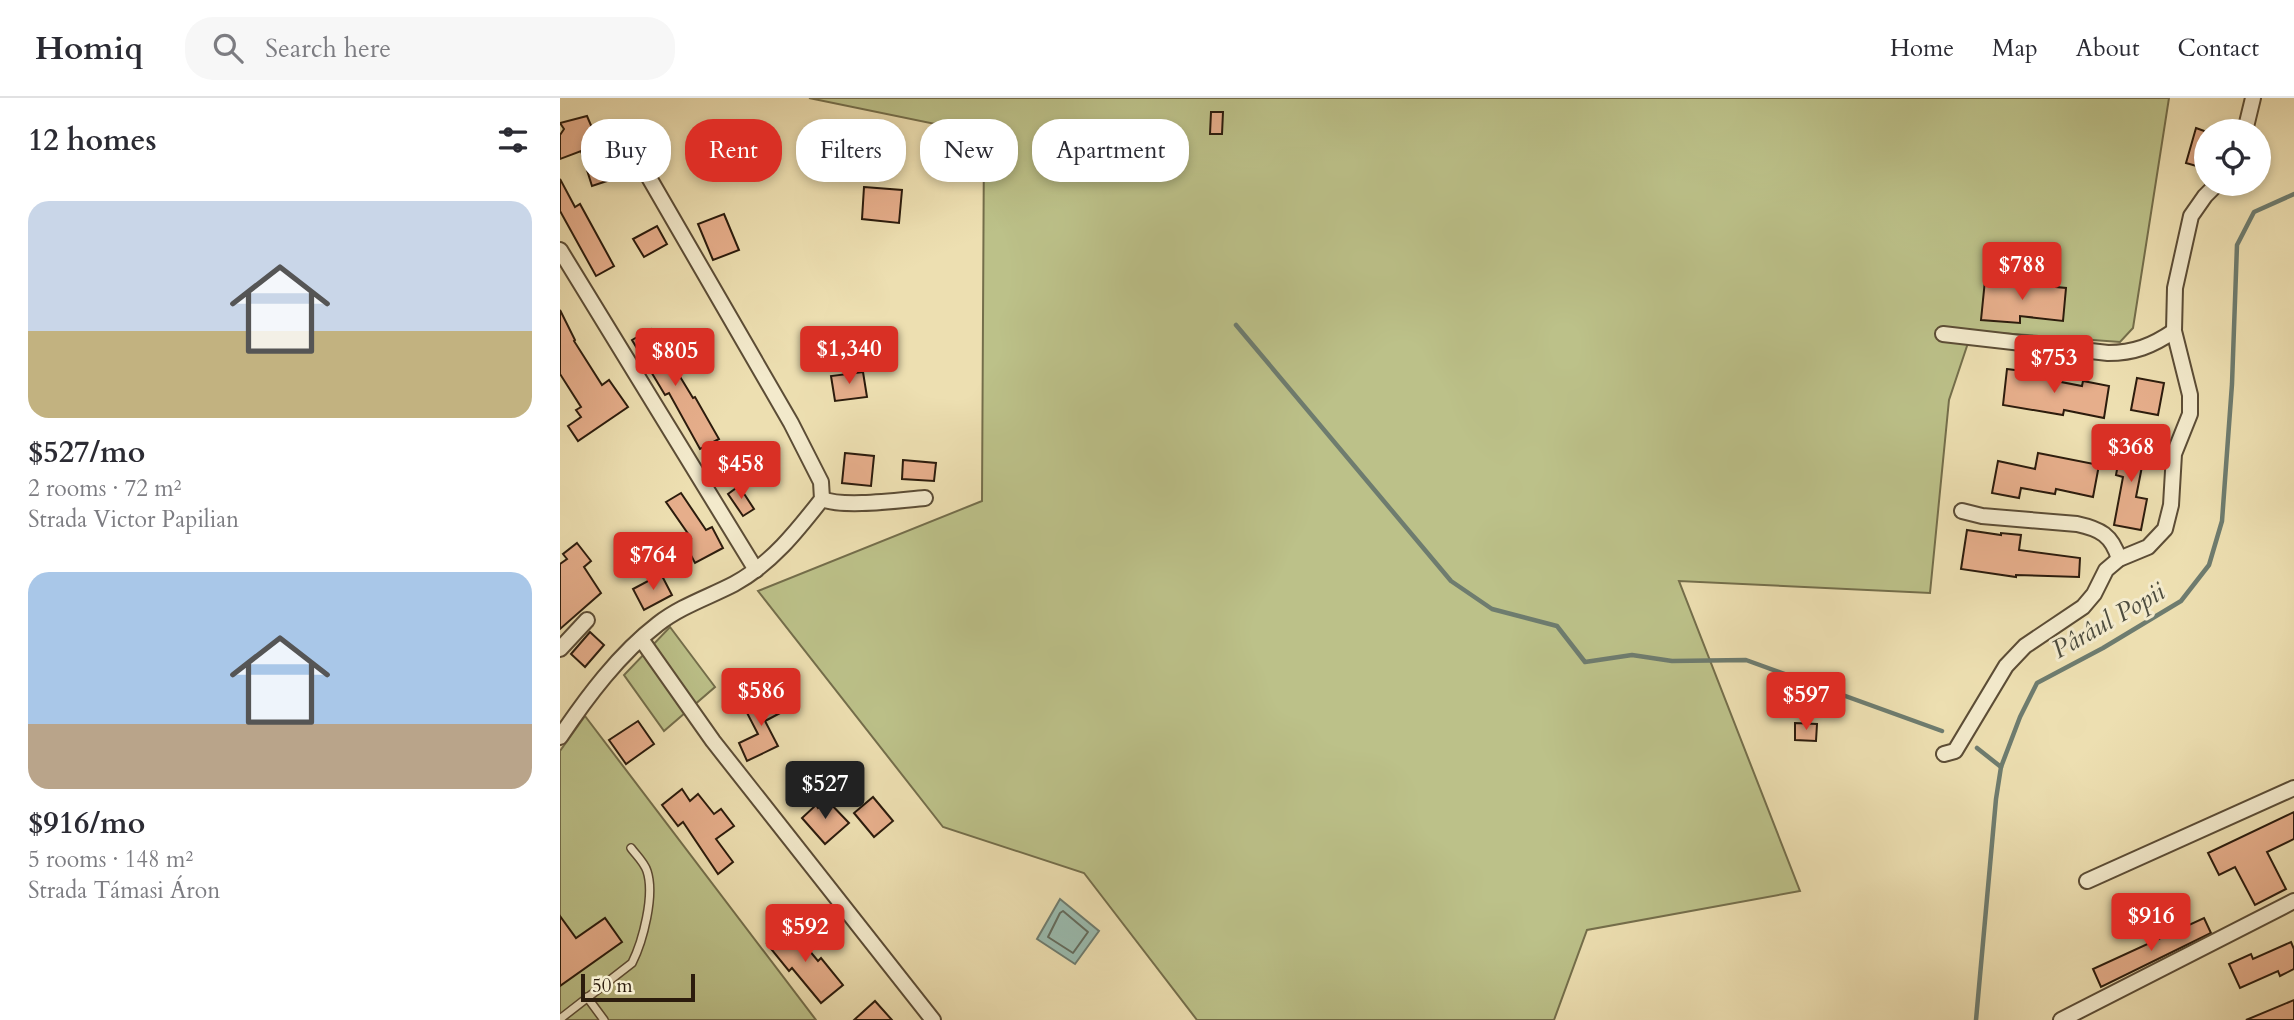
<!DOCTYPE html>
<meta charset="utf-8">
<style>
body{margin:0;font-family:Cardo,serif;background:#f7f7f7;color:#2b2b33;height:100vh;display:flex;flex-direction:column;font-size:26px;white-space:nowrap}
*{box-sizing:border-box;margin:0}
p{font-size:23px;color:#7c7c81}
.icon{flex:none;width:38px;height:38px;fill:none;stroke:currentColor;stroke-width:2;stroke-linecap:round;stroke-linejoin:round}
.map{position:relative;flex:1;overflow:hidden}
.side{display:flex;flex-direction:column;background:#fff;width:560px}
.side>*{flex:none}
.banner{position:absolute;left:21px;top:21px;width:665px;height:63px;display:flex;gap:14px}
.tools{position:absolute;left:1634px;top:21px;display:grid;gap:14px}
.tools a{display:grid;place-items:center;width:77px;height:77px;border-radius:50%;background:#fff;box-shadow:0 4px 10px #0003;font-size:35px}
.scale{position:absolute;left:21px;bottom:18px;width:114px;box-sizing:border-box;padding-left:7px;border:4px solid #2c1c0d;border-top:0;font-size:19px;line-height:24px;white-space:nowrap;color:#2c1c0d;-webkit-text-stroke:5px #f3eacc;paint-order:stroke}
.price{position:absolute;translate:-50% -60px;padding:0 16px;border-radius:7px;background:#d93025;color:#fff;font-size:23px;line-height:46px;filter:drop-shadow(0 2px 4px #0008)}
.price::after{content:'';position:absolute;left:50%;top:42px;width:21px;height:16px;margin-left:-10px;background:inherit;clip-path:polygon(0 0,100% 0,50% 100%)}
.price.selected{background:#222;color:#fff}
ul{padding:0;list-style:none}
li{display:grid;align-content:center;gap:14px;height:371px;padding:0 28px}
li span{display:grid;place-items:center;height:217px;border-radius:21px;color:#555}
li>.icon{margin-inline-start:auto}
span .icon{width:126px;height:126px;fill:#fffc;stroke-width:1}
li b{font-size:30px}
h2{display:flex;justify-content:space-between;align-items:center;height:84px;padding:0 28px;font-size:30px}
.pill{padding:0 24px;border-radius:28px;background:#fff;box-shadow:0 4px 10px #0003;font-size:24px;line-height:63px}
.pill.selected{background:#d93025;color:#fff}
header{display:flex;align-items:center;gap:42px;box-sizing:border-box;height:98px;padding:0 35px;background:#fff;border-bottom:2px solid #e1e1e2}
header strong{font-size:33px}
nav{display:flex;gap:38px;margin-inline-start:auto;font-size:24px}
.search{width:490px;height:63px;background:#f7f7f7;display:flex;align-items:center;gap:18px;box-sizing:border-box;padding:0 24px;border-radius:28px;color:#7c7c81;font-size:26px}
main{display:flex;flex:1;min-height:0}
.map>svg:first-child{display:block}
.green{fill:#bcc189;stroke:#746e4b;stroke-width:2}
.water{fill:#9abcb0;stroke:#6e7c6f;stroke-width:2}
.lines{fill:none;stroke-linecap:round;stroke-linejoin:round}
.shore{stroke:#636c5e;stroke-width:2}
.stream{stroke:#6e7c6f;stroke-width:4.5}
.building{fill:#e6ae8b;stroke:#2c1c0d;stroke-width:2}
.lane-casing{stroke:#5c4d36;stroke-width:10}
.street-casing{stroke:#5c4d36;stroke-width:18}
.lane{stroke:#f3eacc;stroke-width:7}
.street{stroke:#f3eacc;stroke-width:14}
.labels{text-anchor:middle;stroke-width:6;stroke-linejoin:round;paint-order:stroke}
.water-label{font-size:26px;font-style:italic;fill:#4d4c3e;stroke:#f3eacc}
</style>
<header>
<strong>Homiq</strong>
<div class="search"><svg class="icon" aria-label="search" viewBox="0 0 24 24"><circle cx="10" cy="10" r="6"/><path d="M15 15l6 6"/></svg>Search here</div>
<nav><a>Home</a><a>Map</a><a>About</a><a>Contact</a></nav>
</header>
<main>
<section class="side">
<h2>12 homes<svg class="icon" aria-label="filters" viewBox="0 0 24 24"><path d="M4 7h16M4 17h16"/><circle cx="9" cy="7" r="2"/><circle cx="15" cy="17" r="2"/></svg></h2>
<ul>
<li><span style="background:linear-gradient(#c9d6e8 60%,#c2b280 0)"><svg class="icon" aria-label="home" viewBox="0 0 24 24"><path d="M3 11l9-7 9 7M6 9v11h12V9"/></svg></span><div><b>$527/mo</b><p>2 rooms · 72 m²</p><p>Strada Victor Papilian</p></div></li>
<li><span style="background:linear-gradient(#a9c7e8 70%,#b9a48a 0)"><svg class="icon" aria-label="home" viewBox="0 0 24 24"><path d="M3 11l9-7 9 7M6 9v11h12V9"/></svg></span><div><b>$916/mo</b><p>5 rooms · 148 m²</p><p>Strada Támasi Áron</p></div></li>
</ul>
</section>
<div class="map">
<svg width="1734" height="922" viewBox="0 0 1734 922">
<rect width="100%" height="100%" fill="#eddfb1"/>
<filter id="stains"><feTurbulence type="fractalNoise" baseFrequency=".00286" numOctaves="4"/><feColorMatrix values="0 0 0 0 .2 0 0 0 0 .09 0 0 0 0 .02 0 0 0 .5 -.17"/></filter>
<radialGradient id="worn" r=".72"><stop offset=".6" stop-color="#630" stop-opacity="0"/><stop offset="1" stop-color="#630" stop-opacity=".3"/></radialGradient>
<g class="green">
<path d="M249 0H1609L1573 230 1560 244 1412 233 1389 302 1370 495 1119 483 1240 793 1027 832 994 922H637L524 775 383 729 198 493 422 403 424 36Z"/>
<path d="M110 529 155 589 104 633 64 577Z"/>
<path d="M25 618 256 922H0V653Z"/>
</g>
<path class="water" d="M500 801 539 833 515 866 477 841Z"/>
<g class="lines">
<path class="shore" d="M503 813 528 834 513 855 488 839 500 815Z"/>
<g class="stream">
<path d="M676 227 891 483 932 511 997 528 1025 564 1072 557 1112 563 1186 562 1382 633"/>
<path d="M1417 650 1441 669"/>
<path d="M1416 922 1436 701 1441 669 1460 619 1477 585 1543 550 1621 503 1649 467 1662 423 1672 286 1677 147 1694 114 1734 96"/>
</g>
</g>
<g class="building">
<path d="M651 14H663L662 36H650Z"/>
<path d="M27 18 44 58 52 56 59 79 32 88 21 53 0 61V37L4 31 0 25Z"/>
<path d="M1636 30 1647 34V71L1626 65Z"/>
<path d="M0 81 15 109 20 106 54 168 36 178 0 113Z"/>
<path d="M304 89 342 92 339 125 302 121Z"/>
<path d="M164 116 179 152 153 162 138 126Z"/>
<path d="M97 128 107 146 84 159 73 141Z"/>
<path d="M1425 182 1506 190 1503 223 1460 218V225L1421 222Z"/>
<path d="M0 212 15 242 14 243 42 287 49 282 68 309 18 343 8 328 21 319 16 312 21 309 0 276Z"/>
<path d="M91 231 133 300 135 299 159 341 140 351 109 295 105 297 72 242Z"/>
<path d="M1447 271 1470 274V278L1522 288 1523 283 1549 288 1544 320 1504 312 1503 317 1443 307Z"/>
<path d="M303 274 307 299 275 303 271 278Z"/>
<path d="M1577 280 1604 285 1598 317 1571 312Z"/>
<path d="M1563 339 1587 343 1576 399 1587 401 1581 432 1554 427 1563 379 1556 377Z"/>
<path d="M285 355 314 358 311 388 282 385Z"/>
<path d="M1478 355 1539 367 1533 399 1496 391 1495 396 1461 390 1459 400 1432 395 1438 363 1475 371Z"/>
<path d="M343 362 376 365 374 383 342 381Z"/>
<path d="M179 388 194 411 183 418 168 396Z"/>
<path d="M121 395 146 432 152 429 163 450 135 465 124 444 131 440 106 404Z"/>
<path d="M1407 432 1441 437V435L1461 437 1459 452 1520 460 1519 479 1456 477V479L1401 471Z"/>
<path d="M17 445 31 463 24 469 41 495 0 531V466L7 461 3 456Z"/>
<path d="M101 476 112 497 84 512 73 491Z"/>
<path d="M30 534 44 547 25 569 11 556Z"/>
<path d="M216 596 224 613 205 623 218 648 187 663 179 645 198 636 185 611Z"/>
<path d="M78 623 94 646 66 666 49 642Z"/>
<path d="M1235 625 1257 626 1256 643 1235 642Z"/>
<path d="M122 691 130 703 138 696 154 716 161 711 174 728 156 741 173 764 158 776 123 724 118 728 102 707Z"/>
<path d="M313 699 333 723 314 739 294 715Z"/>
<path d="M267 702 289 725 265 746 242 720 256 707 258 710Z"/>
<path d="M1734 714V741L1707 754 1726 791 1695 807 1675 769 1659 777 1648 755Z"/>
<path d="M0 818 16 840 45 820 62 844 0 888Z"/>
<path d="M1644 820 1651 835 1541 889 1533 871Z"/>
<path d="M229 828 258 863 261 860 283 887 261 905 232 870 229 873 207 846Z"/>
<path d="M1731 844 1734 851V871L1720 878 1718 873 1680 890 1669 866 1691 856 1693 861Z"/>
<path d="M1734 902V922H1686Z"/>
<path d="M315 903 332 922H294Z"/>
</g>
<g class="lines">
<g class="lane-casing">
<g id="lane">
<path d="M27 899 44 922"/>
<path d="M0 921 72 865C83 843 95 797 87 773 84 764 76 757 71 750"/>
</g>
</g>
<g class="street-casing">
<g id="street">
<path d="M1685 33 1693 0"/>
<path d="M0 152 196 472"/>
<path d="M1383 236 1548 255C1574 255 1592 248 1614 233"/>
<path d="M262 401C284 410 340 402 365 400"/>
<path d="M1402 413 1422 418 1517 426C1540 431 1552 437 1559 461"/>
<path d="M81 541 153 643 373 922"/>
<path d="M0 551 27 522"/>
<path d="M0 639C27 599 59 556 98 526 121 508 149 499 174 486 211 466 237 433 262 401L261 384 231 325 65 38"/>
<path d="M1384 656 1395 653 1446 568 1465 548 1523 509 1534 496 1546 472 1559 461 1588 449 1605 431 1611 407 1614 356 1630 316V297L1614 233 1615 190 1631 118 1645 98 1657 86"/>
<path d="M1527 783 1734 690"/>
<path d="M1501 922 1734 803"/>
</g>
</g>
<use href="#lane" class="lane"/>
<use href="#street" class="street"/>
</g>
<g class="labels">
<g class="water-label">
<text transform="translate(1548 522) rotate(-30)" y="9">Pârâul Popii</text>
</g>
</g>
<rect width="100%" height="100%" filter="url(#stains)"/>
<rect width="100%" height="100%" fill="url(#worn)"/>
</svg>
<div class="tools">
<a><svg class="icon" aria-label="locate" viewBox="0 0 24 24"><circle cx="12" cy="12" r="6"/><path d="M12 2v4M12 18v4M2 12h4M18 12h4"/></svg></a>
</div>
<div class="scale">50 m</div>
<b class="price" style="left:1462px;top:204px">$788</b>
<b class="price" style="left:289px;top:288px">$1,340</b>
<b class="price" style="left:115px;top:290px">$805</b>
<b class="price" style="left:1494px;top:297px">$753</b>
<b class="price" style="left:1571px;top:386px">$368</b>
<b class="price" style="left:181px;top:403px">$458</b>
<b class="price" style="left:93px;top:494px">$764</b>
<b class="price" style="left:201px;top:630px">$586</b>
<b class="price" style="left:1246px;top:634px">$597</b>
<b class="price selected" style="left:265px;top:723px">$527</b>
<b class="price" style="left:1591px;top:855px">$916</b>
<b class="price" style="left:245px;top:866px">$592</b>
<div class="banner">
<a class="pill">Buy</a>
<a class="pill selected">Rent</a>
<a class="pill">Filters</a>
<a class="pill">New</a>
<a class="pill">Apartment</a>
</div>
</div>
</main>
